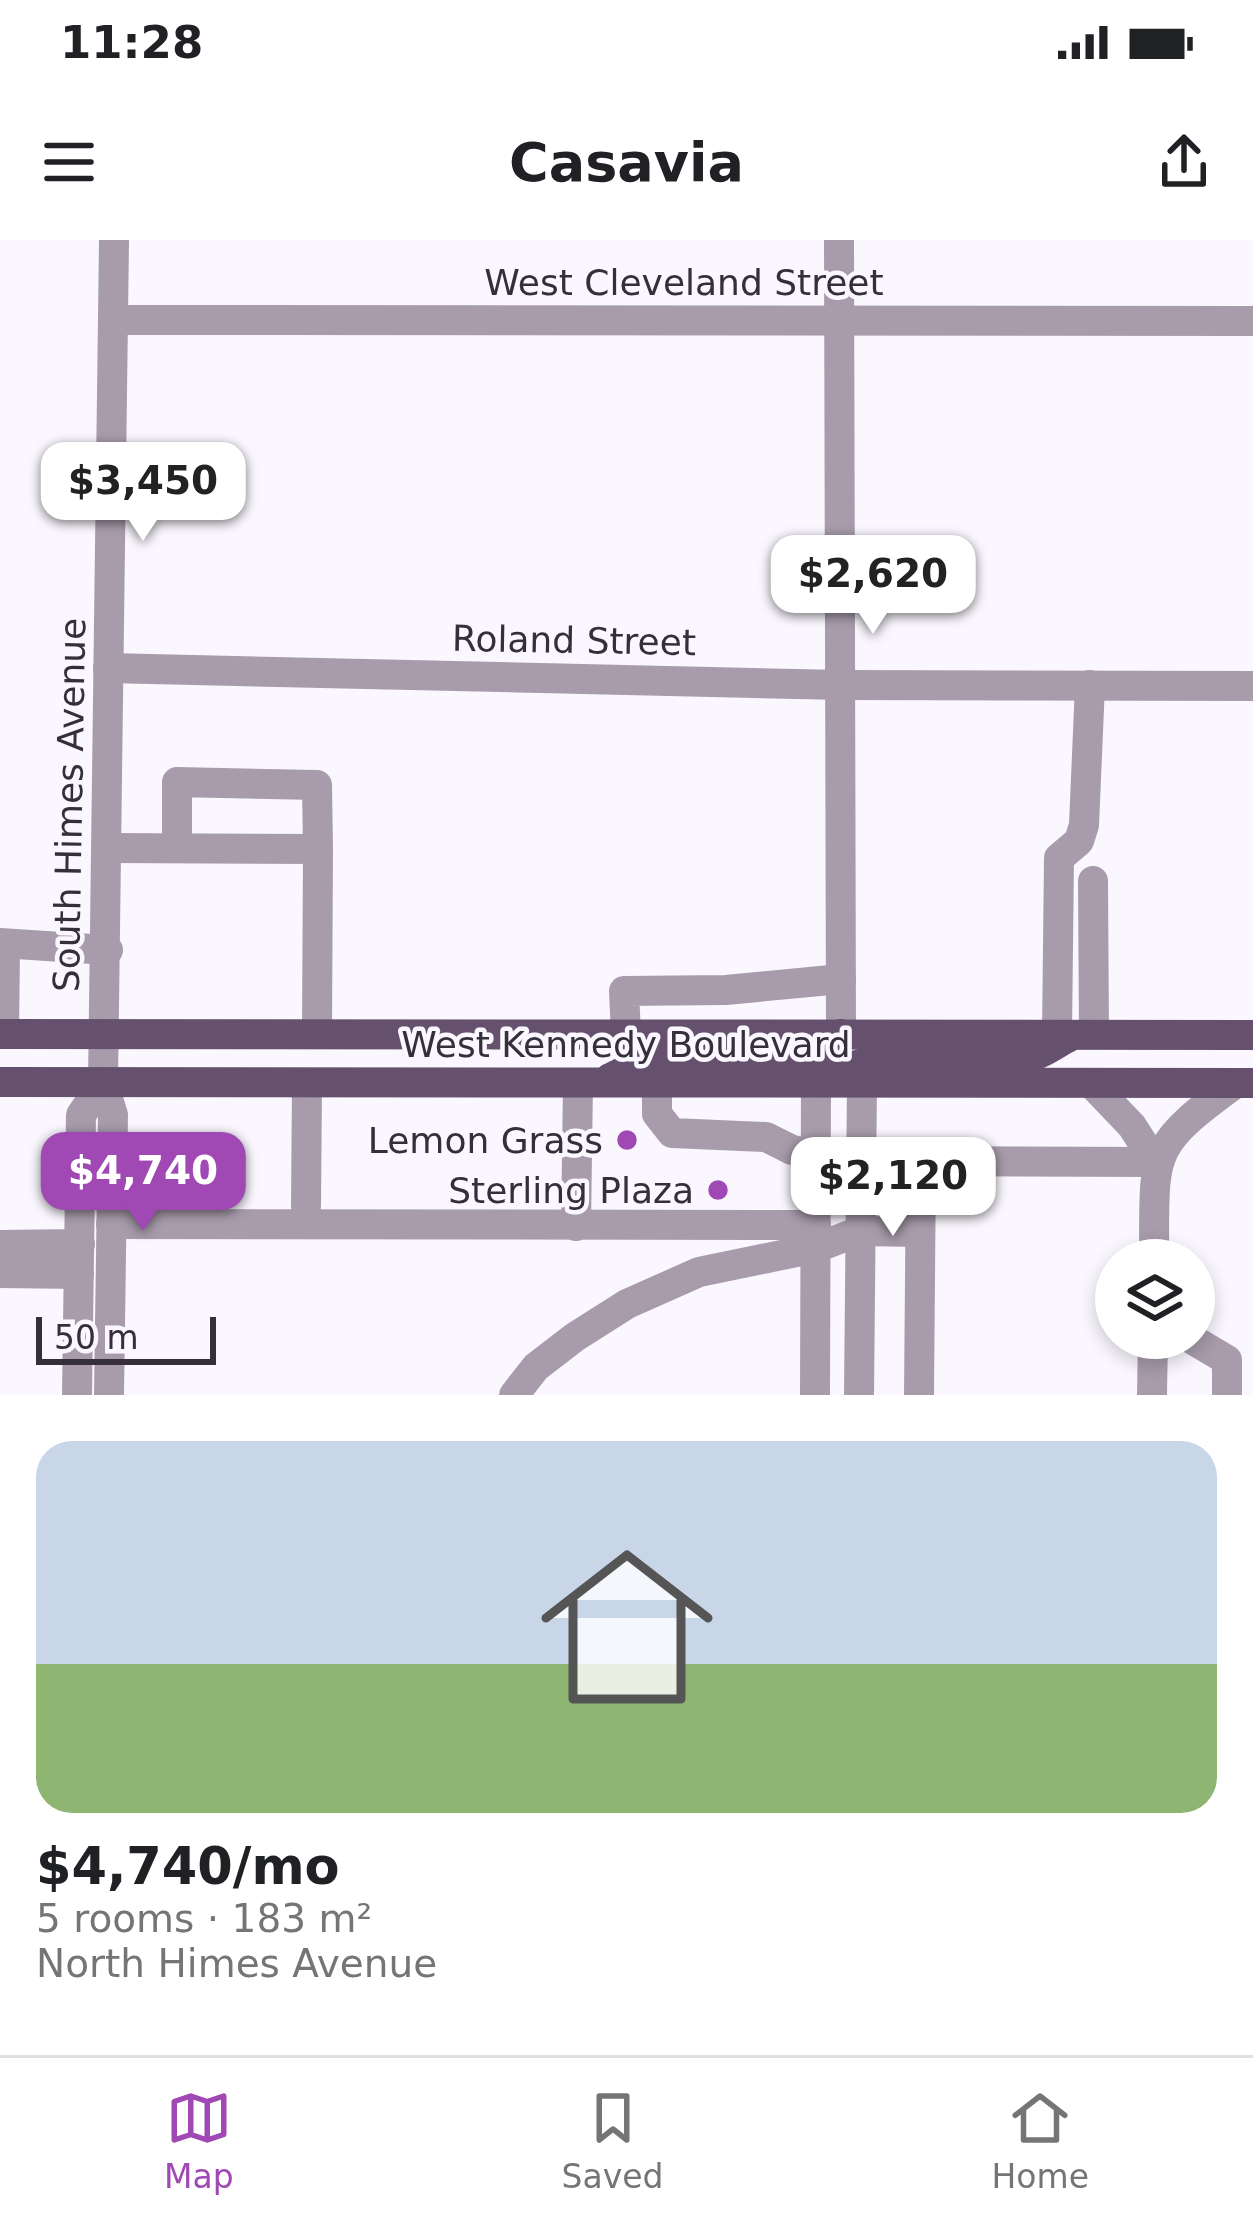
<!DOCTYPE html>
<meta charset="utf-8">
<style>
body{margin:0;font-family:"DejaVu Sans",sans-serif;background:#f6f6f6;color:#202124;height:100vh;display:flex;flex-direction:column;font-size:45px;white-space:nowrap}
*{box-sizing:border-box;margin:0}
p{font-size:39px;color:#757577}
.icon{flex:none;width:66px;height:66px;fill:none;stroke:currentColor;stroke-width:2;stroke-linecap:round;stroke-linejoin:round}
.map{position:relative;height:1155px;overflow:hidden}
.drawer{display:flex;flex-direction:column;background:#fff;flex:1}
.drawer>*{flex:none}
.controls{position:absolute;left:1095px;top:999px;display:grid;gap:24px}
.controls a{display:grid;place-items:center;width:120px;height:120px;border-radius:50%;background:#fff;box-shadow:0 6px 18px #0003;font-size:60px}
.scale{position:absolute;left:36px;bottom:30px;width:180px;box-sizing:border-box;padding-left:12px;border:6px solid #342f3b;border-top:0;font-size:33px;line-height:42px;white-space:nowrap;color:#342f3b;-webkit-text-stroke:9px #faf7fe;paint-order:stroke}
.price{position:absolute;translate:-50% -102px;padding:0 27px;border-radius:24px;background:#fff;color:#222;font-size:39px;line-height:78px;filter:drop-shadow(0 3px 6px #0008)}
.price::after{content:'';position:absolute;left:50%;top:72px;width:36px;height:27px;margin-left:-18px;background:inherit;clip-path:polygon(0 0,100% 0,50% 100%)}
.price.on{background:#a048b4;color:#fff}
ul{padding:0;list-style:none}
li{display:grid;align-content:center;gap:24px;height:636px;padding:0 36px}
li+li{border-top:3px solid #e0e0e0}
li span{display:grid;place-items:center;height:372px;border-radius:36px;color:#555}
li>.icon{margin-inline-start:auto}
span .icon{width:216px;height:216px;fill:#fffc;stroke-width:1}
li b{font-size:51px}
.status{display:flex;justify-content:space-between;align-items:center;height:84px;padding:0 60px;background:#fff;direction:ltr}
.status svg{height:33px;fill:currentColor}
header{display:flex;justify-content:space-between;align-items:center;height:156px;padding:0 36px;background:#fff;font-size:54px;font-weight:700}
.dock{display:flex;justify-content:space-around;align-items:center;height:168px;border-top:3px solid #e0e0e0;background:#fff;font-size:33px;color:#757577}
.dock a{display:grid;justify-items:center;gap:6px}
.dock .on{color:#a048b4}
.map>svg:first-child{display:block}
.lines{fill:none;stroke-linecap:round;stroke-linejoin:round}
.minor{stroke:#a89cac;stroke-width:30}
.major{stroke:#65516d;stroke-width:30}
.poi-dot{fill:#a048b4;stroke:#faf7fe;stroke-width:4.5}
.labels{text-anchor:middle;stroke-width:9;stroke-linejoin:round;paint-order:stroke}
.street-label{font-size:36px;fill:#342f3b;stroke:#faf7fe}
.poi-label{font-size:36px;fill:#342f3b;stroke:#faf7fe;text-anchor:end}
</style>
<div class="status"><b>11:28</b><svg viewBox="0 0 49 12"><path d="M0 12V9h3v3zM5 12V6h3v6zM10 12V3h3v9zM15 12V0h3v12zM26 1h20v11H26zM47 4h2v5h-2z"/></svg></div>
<header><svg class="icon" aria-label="menu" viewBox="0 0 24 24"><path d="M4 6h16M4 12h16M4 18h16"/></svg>Casavia<svg class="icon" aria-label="share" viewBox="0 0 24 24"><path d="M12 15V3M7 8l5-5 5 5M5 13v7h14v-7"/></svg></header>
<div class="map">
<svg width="1253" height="1155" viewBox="0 0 1253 1155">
<rect width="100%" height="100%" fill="#faf7fe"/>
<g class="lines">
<g class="minor">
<path d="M839 0 841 794"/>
<path d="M114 80 1253 81"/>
<path d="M108 428 841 445 1253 446"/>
<path d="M177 607V542L317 545 318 609"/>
<path d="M108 608 318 609 317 794"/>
<path d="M1093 641 1094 794"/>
<path d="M0 703 108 710"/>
<path d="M4 794 5 708"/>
<path d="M626 794 624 751 726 750 841 739"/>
<path d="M1057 794 1059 618 1079 601 1084 585 1090 445"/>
<path d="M657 843V874L672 893 766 897 792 910 816 914"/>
<path d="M1091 843 1132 886 1155 922"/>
<path d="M306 966 307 843"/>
<path d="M111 984 816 985"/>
<path d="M576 986 578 843"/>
<path d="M0 1005 80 1004"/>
<path d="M1154 1020C1155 912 1146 908 1236 843"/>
<path d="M0 1033 79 1034"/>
<path d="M1190 1098 1227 1120V1155"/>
<path d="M77 1155 81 875 103 843"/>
<path d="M109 1155 113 875 103 843 114 0"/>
<path d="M514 1155 536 1127 575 1097 627 1064 699 1032 816 1008 860 991 920 992"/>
<path d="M815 1155 816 844"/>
<path d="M859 1155 862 843"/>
<path d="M919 1155 921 921 1155 922"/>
<path d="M1152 1155 1153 1098"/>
</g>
<g class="major">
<path d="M0 794 1253 795"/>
<path d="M610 838C621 833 634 824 645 821 710 805 788 846 841 794"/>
<path d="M826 838C890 801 960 829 1028 817 1041 815 1057 803 1069 797"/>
<path d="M0 842 1253 843"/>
</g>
</g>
<g class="poi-dot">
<circle cx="627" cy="900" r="12"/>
<circle cx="718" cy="950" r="12"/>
</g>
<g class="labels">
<g class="street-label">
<text x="684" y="55">West Cleveland Street</text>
<text transform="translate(574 400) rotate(1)" y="13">Roland Street</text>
<text transform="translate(69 565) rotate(-89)" y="13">South Himes Avenue</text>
<text x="626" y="817">West Kennedy Boulevard</text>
</g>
<g class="poi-label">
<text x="603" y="913">Lemon Grass</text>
<text x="694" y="963">Sterling Plaza</text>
</g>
</g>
</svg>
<div class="controls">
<a><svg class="icon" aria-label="layers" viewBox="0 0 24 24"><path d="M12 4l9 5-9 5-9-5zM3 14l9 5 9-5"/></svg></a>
</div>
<div class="scale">50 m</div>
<b class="price" style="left:143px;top:304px">$3,450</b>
<b class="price" style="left:873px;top:397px">$2,620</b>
<b class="price on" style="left:143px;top:994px">$4,740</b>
<b class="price" style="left:893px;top:999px">$2,120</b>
</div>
<section class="drawer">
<ul>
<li><span style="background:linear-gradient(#c9d6e8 60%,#8fb573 0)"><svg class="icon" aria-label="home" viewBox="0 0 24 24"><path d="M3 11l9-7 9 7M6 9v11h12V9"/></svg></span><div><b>$4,740/mo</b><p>5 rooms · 183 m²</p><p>North Himes Avenue</p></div></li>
</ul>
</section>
<nav class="dock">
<a class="on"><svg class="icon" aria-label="map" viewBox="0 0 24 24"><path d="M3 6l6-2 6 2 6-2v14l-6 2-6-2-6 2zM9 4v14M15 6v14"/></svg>Map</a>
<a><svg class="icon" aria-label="saved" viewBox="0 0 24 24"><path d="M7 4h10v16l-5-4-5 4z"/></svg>Saved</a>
<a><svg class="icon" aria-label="home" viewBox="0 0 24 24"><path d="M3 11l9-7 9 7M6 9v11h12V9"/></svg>Home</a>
</nav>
